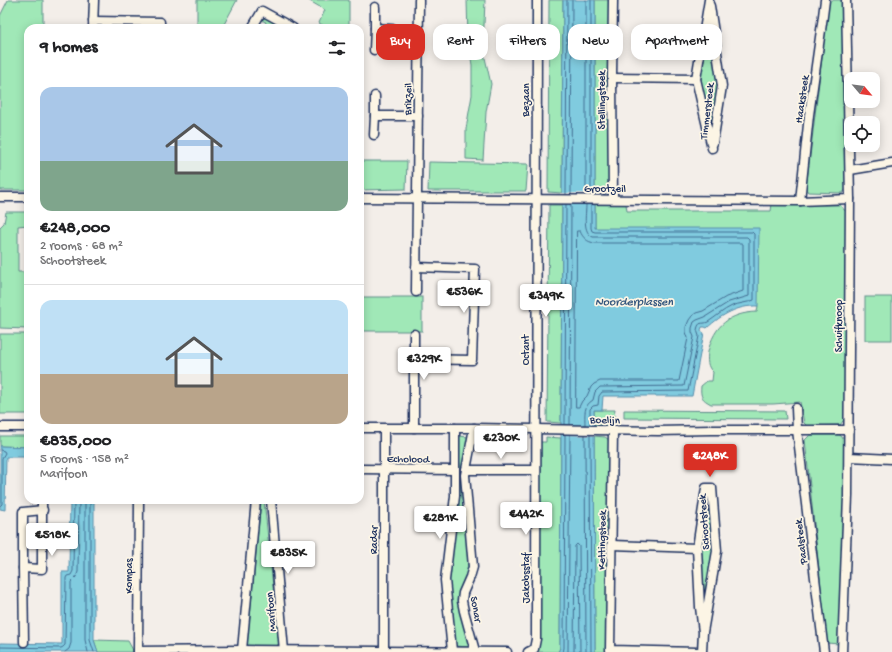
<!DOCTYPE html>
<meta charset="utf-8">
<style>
body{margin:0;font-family:"Gochi Hand",sans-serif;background:#f6f6f6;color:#202124;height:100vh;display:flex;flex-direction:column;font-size:15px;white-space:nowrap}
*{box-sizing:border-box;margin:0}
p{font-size:13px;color:#757577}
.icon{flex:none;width:22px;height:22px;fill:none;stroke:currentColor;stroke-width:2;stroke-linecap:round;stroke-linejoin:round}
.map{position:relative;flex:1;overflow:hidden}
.panel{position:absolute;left:24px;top:24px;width:340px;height:480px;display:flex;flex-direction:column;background:#fff;border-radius:12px;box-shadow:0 2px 10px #0003}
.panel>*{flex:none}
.top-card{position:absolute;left:376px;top:24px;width:380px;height:36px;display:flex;gap:8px}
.needle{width:26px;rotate:119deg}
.controls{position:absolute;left:844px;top:72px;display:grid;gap:8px}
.controls a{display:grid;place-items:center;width:36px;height:36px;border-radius:8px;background:#fff;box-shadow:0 2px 10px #0003;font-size:20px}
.price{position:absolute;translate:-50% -34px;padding:0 9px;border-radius:4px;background:#fff;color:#222;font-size:13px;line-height:26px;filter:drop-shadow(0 1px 2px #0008)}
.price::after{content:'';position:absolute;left:50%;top:24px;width:12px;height:9px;margin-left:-6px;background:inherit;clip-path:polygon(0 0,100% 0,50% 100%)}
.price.active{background:#d93025;color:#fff}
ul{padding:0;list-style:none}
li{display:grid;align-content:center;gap:8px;height:212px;padding:0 16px}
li+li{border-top:1px solid #e0e0e0}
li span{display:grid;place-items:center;height:124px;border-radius:12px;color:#555}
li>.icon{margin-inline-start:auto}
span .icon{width:72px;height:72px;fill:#fffc;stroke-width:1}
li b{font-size:17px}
h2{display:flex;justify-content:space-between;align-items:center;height:48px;padding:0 16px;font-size:17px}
.tag{padding:0 14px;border-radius:12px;background:#fff;box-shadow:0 2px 10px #0003;font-size:14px;line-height:36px}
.tag.active{background:#d93025;color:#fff}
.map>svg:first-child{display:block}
.green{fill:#a0e8b7;stroke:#5e8c8a}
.water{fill:#80cbdf;stroke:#588dab}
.pier{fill:#f3eee9}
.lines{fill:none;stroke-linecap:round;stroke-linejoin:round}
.shore{stroke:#436d92;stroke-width:1}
.minor-casing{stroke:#1b2f5e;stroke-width:11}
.minor{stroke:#fcf5e5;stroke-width:8}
.labels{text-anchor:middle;stroke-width:3.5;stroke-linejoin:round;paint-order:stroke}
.street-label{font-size:11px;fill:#1b2f5e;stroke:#fcf5e5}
.water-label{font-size:12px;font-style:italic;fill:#34567e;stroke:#fcf5e5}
</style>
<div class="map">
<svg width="892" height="652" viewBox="0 0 892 652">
<rect width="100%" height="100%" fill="#f3eee9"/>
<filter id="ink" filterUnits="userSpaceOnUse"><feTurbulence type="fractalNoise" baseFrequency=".025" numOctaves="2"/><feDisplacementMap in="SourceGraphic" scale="8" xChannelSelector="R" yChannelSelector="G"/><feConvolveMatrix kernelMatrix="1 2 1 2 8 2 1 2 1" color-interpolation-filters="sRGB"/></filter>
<g filter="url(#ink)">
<g class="green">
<path d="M8 0H43V28H28V190H0V16Z"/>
<path d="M197 0H237L222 28H197Z"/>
<path d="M308 0H349V28H328L319 23 325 10Z"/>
<path d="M467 0H485L483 49 491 84 486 112 483 160 466 159V129L472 95V65L468 39Z"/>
<path d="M549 0H563L562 193 548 192Z"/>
<rect x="595" y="0" width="14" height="192"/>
<path d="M829 0H843L847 187 843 193 808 192 806 189Z"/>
<path d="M709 15 718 85 712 135 699 76Z"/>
<path d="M263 18H266L284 28H263L266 22 261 20Z"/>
<path d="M360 161H407L406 189 360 190Z"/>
<path d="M429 162 528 164 526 191H428Z"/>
<path d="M595 204H626L627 211H771L772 204 840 205 846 212V417L840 425 807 426 804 423 800 402 773 404H711C702 399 700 397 701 386L707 381H712L713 372C707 367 707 360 708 352 714 325 730 313 757 312L758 306 595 228Z"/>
<path d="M549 205H562L561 423 547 422Z"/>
<path d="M6 212H28V225L18 226V272H28V329L0 328V227L4 223Z"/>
<rect x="360" y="297" width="62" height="34"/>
<rect x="865" y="297" width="27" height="43"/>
<rect x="0" y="334" width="28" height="80"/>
<path d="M594 410H615C614 413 615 418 614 421 611 428 600 425 594 425Z"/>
<path d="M624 410 785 411 786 419 624 418Z"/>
<path d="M810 435H840L846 442 839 644 827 643 805 440Z"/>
<path d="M0 436H28V447L0 446Z"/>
<path d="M458 436 469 437 462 469H457Z"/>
<path d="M594 436 605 437 608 439 609 443 607 652H595Z"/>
<path d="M546 437 561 438 560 648 558 652H536L539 647 540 442H546Z"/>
<path d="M457 476H463L468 566 466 578 459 593 471 645 469 647 454 646 448 581Z"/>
<path d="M710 492 714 551 705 609H703L699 554Z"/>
<path d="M261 500H264L279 644 276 646 252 647 247 645Z"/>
<path d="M94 640 128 641 134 652H98Z"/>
</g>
<g class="water">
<path d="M563 0H595V228H759L758 306C738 305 721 315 707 328L705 327H702L701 330 702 332 704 333 692 396H603L602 410H594L595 652H558L560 648Z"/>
<path d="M0 446 28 447V457H6L5 510 0 509Z"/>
<path d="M70 500H94V640L98 652H0V643L62 644V572H69Z"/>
</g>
<g class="pier">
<rect x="560" y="193" width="37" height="11"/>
<path d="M559 425H596V436L559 435Z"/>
</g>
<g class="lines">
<g class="shore">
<path d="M566 194 567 0"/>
<path d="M571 194 572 0"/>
<path d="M586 195V0"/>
<path d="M591 195V0"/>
<path d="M577 231H580C583 238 587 242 595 243H741L743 244V291L726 297 703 311 696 313 692 316 689 320 686 327V332L688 338 679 381H600L594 384 591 387 587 396 582 401 579 407H576Z"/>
<path d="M565 424 566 204"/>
<path d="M570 425 571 204"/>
<path d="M585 425C585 414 583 406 593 400L595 392 600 387 684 386 694 337 692 332V328L694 322 697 320 705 317 729 302 749 296V239L747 237H593C582 232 586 215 586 205"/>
<path d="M590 425V409L593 406 598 405 599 396 602 392 688 391 699 336 697 330C699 320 702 325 708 322 716 317 723 310 732 306 739 303 747 303 754 300V234L752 232H595L592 231 591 228V205"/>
<path d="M585 435 586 652"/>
<path d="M590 435 591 652"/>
<path d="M0 450 4 451 5 453 2 458V504L0 506"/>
<path d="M85 500V640L88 652"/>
<path d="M90 500V640L94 652"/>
<path d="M0 647 61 648 63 647 65 645 66 578 67 576 71 575 73 571 74 500"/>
<path d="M65 652 69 649 71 643V582L76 577 78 572 79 500"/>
<path d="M563 652 564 648 565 434"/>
<path d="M568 652 570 435"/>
<path d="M574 652 575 546 577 544 579 546 580 652"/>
</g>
<g class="minor-casing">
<g id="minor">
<path d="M613 0 612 78 613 199"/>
<path d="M709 0 696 79 712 148"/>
<path d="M710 6 722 86 713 143"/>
<path d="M93 21 160 22V28"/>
<path d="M93 28 94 0"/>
<path d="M252 28 262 11 293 28"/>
<path d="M375 28 419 31"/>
<path d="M374 50 375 28V7"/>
<path d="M612 78 696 79"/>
<path d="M375 96V116H418"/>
<path d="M374 135 375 116"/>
<path d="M850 170 892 163"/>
<path d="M0 197H28"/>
<path d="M360 198 800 201 850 199"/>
<path d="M800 201 809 115 823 16 825 0"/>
<path d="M416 292 419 0"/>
<path d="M414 334V428"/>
<path d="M414 359 472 360 475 269 416 267"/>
<path d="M796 408 797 430 824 652"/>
<path d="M0 427H28"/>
<path d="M360 428H474L658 431 711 430H849"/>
<path d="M474 428 465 475 473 567 470 577 463 593 462 601 464 611 475 651"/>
<path d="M384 429V652"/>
<path d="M613 431 610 650 698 652"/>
<path d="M849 457 892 459"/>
<path d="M360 469 455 470"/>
<path d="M466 470H536"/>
<path d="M271 500 284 651"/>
<path d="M612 545 697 548"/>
<path d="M23 568 42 569V500"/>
<path d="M24 642 23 568V512L43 510"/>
<path d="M242 650 256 500"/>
<path d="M138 651 242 650 507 652"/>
<path d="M452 651 445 580 455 496V428"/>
<path d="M138 652 139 500"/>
<path d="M528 652 534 649 536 639 537 0"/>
<path d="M702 652 703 632 717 551 712 488H706L697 548 700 607 703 632"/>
<path d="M842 652 848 496 850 199 846 0"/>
</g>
</g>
<use href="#minor" class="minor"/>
</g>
</g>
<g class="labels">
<g class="street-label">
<text transform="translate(407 99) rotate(-89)" y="4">Brikzeil</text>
<text transform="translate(801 99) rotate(-82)" y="4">Haaksteek</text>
<text transform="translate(525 100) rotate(-90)" y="4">Bezaan</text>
<text transform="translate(601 100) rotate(-90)" y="4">Stellingsteek</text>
<text transform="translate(706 111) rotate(-83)" y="4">Timmersteek</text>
<text x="605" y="192">Grootzeil</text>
<text transform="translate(838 326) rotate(-90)" y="4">Schuifknoop</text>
<text transform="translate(525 350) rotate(-90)" y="4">Octant</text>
<text transform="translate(605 419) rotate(1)" y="4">Boelijn</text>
<text transform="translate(408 458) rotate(1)" y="4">Echolood</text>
<text transform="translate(703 522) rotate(-94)" y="4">Schootsteek</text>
<text transform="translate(373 540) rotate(-90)" y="4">Radar</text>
<text transform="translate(601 540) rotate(-89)" y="4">Kettingsteek</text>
<text transform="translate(800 542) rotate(-97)" y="4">Paalsteek</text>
<text transform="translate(128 576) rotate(-90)" y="4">Kompas</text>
<text transform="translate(525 578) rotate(-90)" y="4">Jakobsstaf</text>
<text transform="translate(477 609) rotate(80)" y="4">Sonar</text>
<text transform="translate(270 612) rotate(-95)" y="4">Marifoon</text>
</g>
<g class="water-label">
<text x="634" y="305">Noorderplassen</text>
</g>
</g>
</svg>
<div class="controls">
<a><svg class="needle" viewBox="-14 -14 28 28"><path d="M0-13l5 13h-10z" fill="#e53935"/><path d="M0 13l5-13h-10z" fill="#757577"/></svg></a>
<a><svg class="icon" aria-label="locate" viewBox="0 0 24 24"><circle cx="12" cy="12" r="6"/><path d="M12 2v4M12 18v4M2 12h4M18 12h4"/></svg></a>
</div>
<b class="price" style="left:464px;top:314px">€536K</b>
<b class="price" style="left:546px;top:318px">€349K</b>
<b class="price" style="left:424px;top:381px">€329K</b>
<b class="price" style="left:501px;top:460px">€230K</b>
<b class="price active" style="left:710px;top:478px">€248K</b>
<b class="price" style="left:526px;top:536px">€442K</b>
<b class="price" style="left:440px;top:540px">€281K</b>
<b class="price" style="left:52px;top:557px">€518K</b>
<b class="price" style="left:288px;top:575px">€835K</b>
<div class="top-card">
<a class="tag active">Buy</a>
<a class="tag">Rent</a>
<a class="tag">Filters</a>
<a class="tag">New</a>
<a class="tag">Apartment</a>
</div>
<section class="panel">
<h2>9 homes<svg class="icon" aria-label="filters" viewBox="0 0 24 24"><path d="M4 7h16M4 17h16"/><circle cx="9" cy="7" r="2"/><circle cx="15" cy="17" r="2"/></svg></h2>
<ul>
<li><span style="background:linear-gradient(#a9c7e8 60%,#7fa58c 0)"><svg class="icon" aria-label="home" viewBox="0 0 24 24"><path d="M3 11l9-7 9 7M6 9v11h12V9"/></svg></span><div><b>€248,000</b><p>2 rooms · 68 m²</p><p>Schootsteek</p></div></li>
<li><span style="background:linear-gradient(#bfe0f5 60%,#b9a48a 0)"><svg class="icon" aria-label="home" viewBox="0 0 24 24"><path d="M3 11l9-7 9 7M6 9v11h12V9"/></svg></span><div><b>€835,000</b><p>5 rooms · 158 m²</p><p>Marifoon</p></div></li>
</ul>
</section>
</div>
